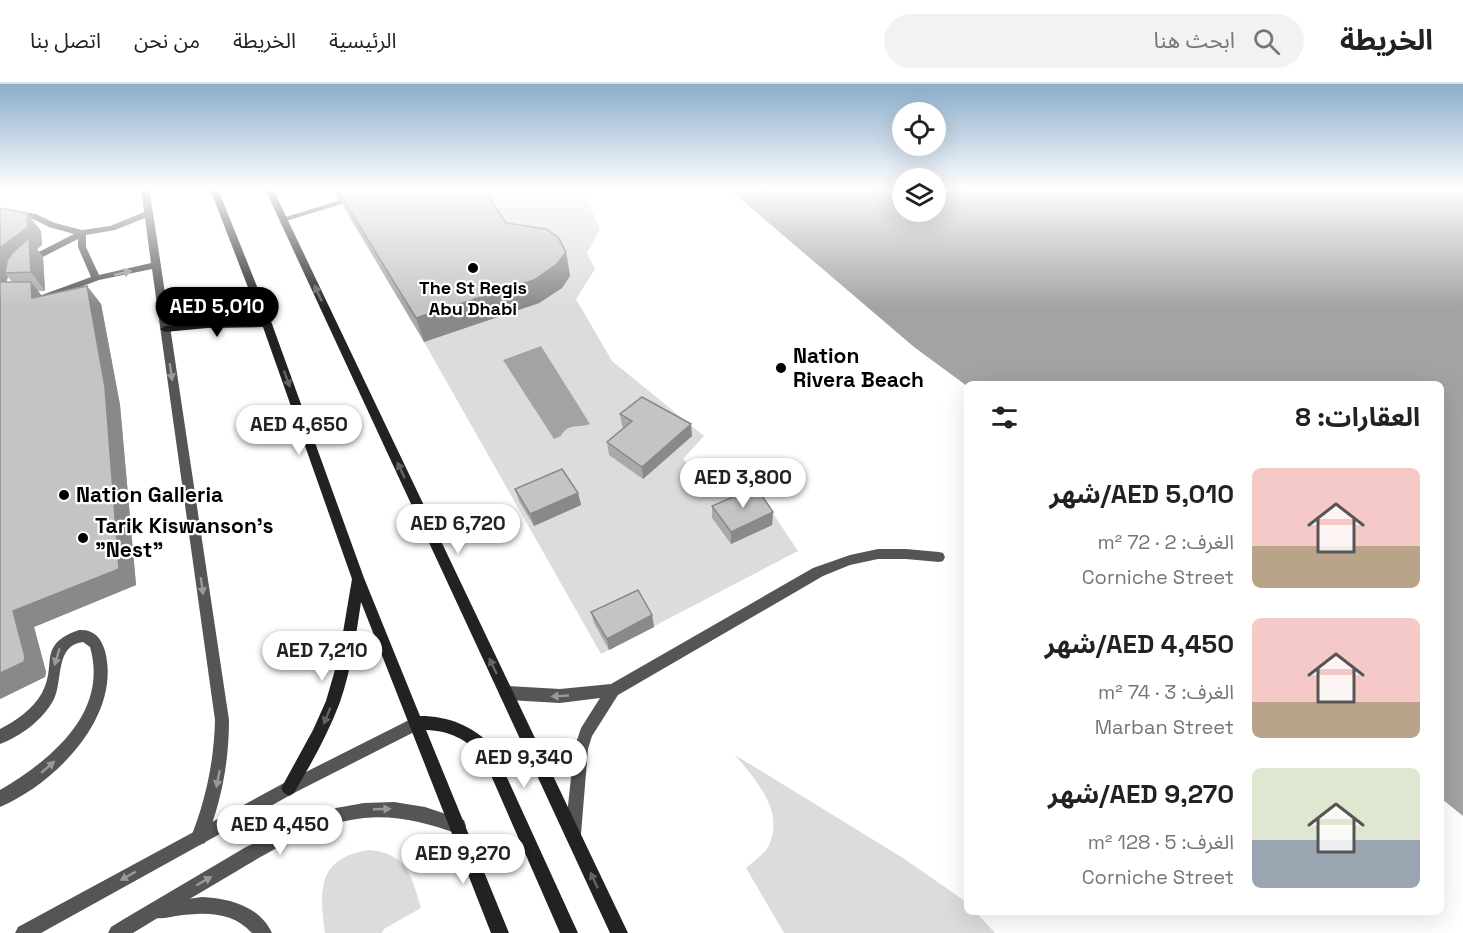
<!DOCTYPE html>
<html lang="ar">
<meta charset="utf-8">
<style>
body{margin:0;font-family:"Space Grotesk","Noto Sans Arabic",sans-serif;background:#f2f2f2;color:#222;direction:rtl;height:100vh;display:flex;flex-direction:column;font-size:22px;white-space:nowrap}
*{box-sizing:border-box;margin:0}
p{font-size:20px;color:#767676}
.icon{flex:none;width:33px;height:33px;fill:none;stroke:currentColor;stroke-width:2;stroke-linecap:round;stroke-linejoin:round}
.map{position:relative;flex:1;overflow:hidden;direction:ltr}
.details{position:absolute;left:964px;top:297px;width:480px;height:534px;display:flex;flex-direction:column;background:#fff;border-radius:9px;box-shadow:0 6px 24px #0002;direction:rtl}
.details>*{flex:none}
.controls{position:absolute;left:892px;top:18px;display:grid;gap:12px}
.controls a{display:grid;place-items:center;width:54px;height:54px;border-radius:50%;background:#fff;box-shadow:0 6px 24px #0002;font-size:30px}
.price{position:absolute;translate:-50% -51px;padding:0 14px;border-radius:21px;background:#fff;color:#222;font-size:20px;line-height:39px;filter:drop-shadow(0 2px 3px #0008)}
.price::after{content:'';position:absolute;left:50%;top:36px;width:18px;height:14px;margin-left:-9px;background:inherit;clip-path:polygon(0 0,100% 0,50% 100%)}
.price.on{background:#000;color:#fff}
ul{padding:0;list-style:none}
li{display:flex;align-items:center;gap:18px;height:150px;padding:0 24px}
li span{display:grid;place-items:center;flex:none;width:168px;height:120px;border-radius:9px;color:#555}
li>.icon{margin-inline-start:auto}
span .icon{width:72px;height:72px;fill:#fffc;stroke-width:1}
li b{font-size:26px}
h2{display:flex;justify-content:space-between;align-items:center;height:72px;padding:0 24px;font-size:26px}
header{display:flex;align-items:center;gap:36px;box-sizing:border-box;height:84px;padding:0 30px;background:#fff;border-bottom:2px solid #e0e0e0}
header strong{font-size:28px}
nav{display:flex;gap:33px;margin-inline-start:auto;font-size:21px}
.search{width:420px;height:54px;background:#f2f2f2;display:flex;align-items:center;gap:15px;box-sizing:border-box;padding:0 21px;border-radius:33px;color:#767676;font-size:22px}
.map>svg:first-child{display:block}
.green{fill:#dcdcdc}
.water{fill:#a3a3a3}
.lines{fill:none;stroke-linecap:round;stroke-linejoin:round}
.lane{fill:#555;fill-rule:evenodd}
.street{fill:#555;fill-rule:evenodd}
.secondary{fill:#222;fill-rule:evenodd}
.wall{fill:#a9a9a9;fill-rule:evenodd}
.shaded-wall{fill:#898989}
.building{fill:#c4c4c4;stroke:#898989;stroke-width:1.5}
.oneway{fill:#999}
.oneway2{fill:#646464}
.poi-dot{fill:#000;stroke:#fff;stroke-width:2}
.labels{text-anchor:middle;stroke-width:4.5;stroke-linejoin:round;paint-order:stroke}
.far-poi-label{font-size:18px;font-weight:bold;fill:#000;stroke:#fff}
.poi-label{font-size:21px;font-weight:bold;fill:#000;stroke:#fff;text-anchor:start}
</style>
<header>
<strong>الخريطة</strong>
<div class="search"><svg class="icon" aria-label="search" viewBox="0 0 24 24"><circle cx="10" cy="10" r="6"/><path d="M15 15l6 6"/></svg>ابحث هنا</div>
<nav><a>الرئيسية</a><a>الخريطة</a><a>من نحن</a><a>اتصل بنا</a></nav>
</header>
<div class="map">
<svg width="1463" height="849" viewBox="0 0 1463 849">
<rect width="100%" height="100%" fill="#fff"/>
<g class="green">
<path d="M473 105H582L600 145 587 169 595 185 576 215 612 277 704 352 683 375 709 406 758 407 798 467 601 570 424 258 510 228 511 162Z"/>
<path d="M735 671 903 774 965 817 967 819 968 828H976L995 849H784L746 784C753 778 765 770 769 761 785 727 755 695 735 671Z"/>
<path d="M368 766C407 769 411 790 421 824L384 845 382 849H325C320 807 316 775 368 766Z"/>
</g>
<g class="water">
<path d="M729 105H903V128H936V105H1463V732L1442 715V300L967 302 914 263Z"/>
<path d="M541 262 590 340C579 344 567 339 561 352L554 355 503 276Z"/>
</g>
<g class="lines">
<g class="lane">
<path d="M141 105H149L153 129 229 636C229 679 221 719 205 759L199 761 193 759 191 753C206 715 214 677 215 636L152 185 99 196 48 215H42V211L91 193 78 163V155L29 180H23V176L74 150 49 143 31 134 0 130V124L36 130 55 139 82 146 110 142 144 128ZM145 134 151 179 99 191 86 163V151L115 146Z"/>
<path d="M354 112 361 114 286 137 279 135Z"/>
<path d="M878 465H906L939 468 943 469 945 473 943 477 939 478 906 475H878L850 481 823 492 618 611 592 652 588 665 581 750 579 756 573 758 567 756 565 750 574 665 581 644 600 614 560 619 506 616 501 614 499 609 501 604 506 602 560 605 611 600 813 484 850 471Z"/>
<path d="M79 546C93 545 101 553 105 567 122 632 56 699 0 723V706C51 676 109 629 90 563L83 558C55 561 63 596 54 615 43 636 21 652 0 660V645C16 637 33 625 42 609 58 580 36 561 79 546Z"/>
<path d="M202 813C228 814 260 822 272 849H252C232 827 204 828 176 832 168 833 161 836 153 833L151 827 153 821 159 819Z"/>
</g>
<g class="street">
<path d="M417 632 422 634 424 639 422 644 294 709 41 849H15L18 843 284 699Z"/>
<path d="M394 718 425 723 464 736 466 742 464 748 458 750C427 739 397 731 364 734 310 740 261 773 215 800 188 816 160 832 133 849H108L111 843 124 835 246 763 302 736 336 724 364 719Z"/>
</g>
<g class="secondary">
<path d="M210 105H218L272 240 364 494 420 632C449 632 473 642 493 663L578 849H560L483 673C466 655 450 647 426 646L509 849H491L361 518C356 552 351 586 340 618 328 650 311 680 294 709L289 712 284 709 281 704 284 699 313 646 326 617 339 572 352 495 263 243 207 244 165 248 160 245 165 242 207 238 261 237Z"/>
<path d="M265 105H273L628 849H610Z"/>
</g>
</g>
<g class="wall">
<path d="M333 105H483L506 139 566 168 570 192 562 204 539 219 424 258Z"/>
<path d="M0 124 27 129 41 147 42 161 37 165 43 173 45 207H38L42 212 87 202 101 220 120 321 136 501 34 543 46 588 45 593 0 615ZM8 193 12 198H6Z"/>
<path d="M620 330 692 352 643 395 609 371 607 358 624 344 622 342Z"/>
<path d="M515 405 578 409 581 421 534 442 519 417Z"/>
<path d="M712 422 773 428 772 441 731 460 712 434Z"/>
<path d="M591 528 652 531 654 543 609 566 594 539Z"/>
</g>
<g class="shaded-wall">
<path d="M334 105H336L340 115H338Z"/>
<path d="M27 129 41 147 42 161 37 165 43 173 45 207 31 188 5 189 8 193 4 206 0 202V164Z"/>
<path d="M566 168 570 192 562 204 539 219 424 258 416 234Z"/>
<path d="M31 198 46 217 32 214Z"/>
<path d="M87 202 101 220 120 321 136 501 34 543 46 588 45 593 0 615V589L13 527Z"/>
<path d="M691 340 692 352 643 395 642 383Z"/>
<path d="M578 409 581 421 534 442 530 430Z"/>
<path d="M773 428 772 441 731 460V448Z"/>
<path d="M652 531 654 543 609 566 607 555Z"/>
</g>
<g class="building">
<path d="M337 105H483L506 139 546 145 558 153 566 168 557 180 534 196 416 234Z"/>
<path d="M0 124 27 129 28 143 0 164Z"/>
<path d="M29 154 31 188 5 189 7 177 12 169Z"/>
<path d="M0 198H31L32 214 87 202 105 303 119 485 13 527 25 573 24 578 0 589Z"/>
<path d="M642 313 691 340 642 383 607 358 632 337 620 330Z"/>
<path d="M562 385 578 409 530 430 515 405Z"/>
<path d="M756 403 773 428 731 448 712 422Z"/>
<path d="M638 506 652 531 607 555 591 528Z"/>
</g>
<defs><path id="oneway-solid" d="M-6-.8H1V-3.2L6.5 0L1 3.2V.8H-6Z" transform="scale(1.5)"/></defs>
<g class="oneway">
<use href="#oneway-solid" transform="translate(123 189) rotate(-13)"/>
<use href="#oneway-solid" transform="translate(171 288) rotate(82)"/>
<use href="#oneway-solid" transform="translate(202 502) rotate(82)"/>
<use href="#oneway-solid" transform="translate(57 573) rotate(107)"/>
<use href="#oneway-solid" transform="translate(560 612) rotate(177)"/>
<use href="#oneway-solid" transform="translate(48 683) rotate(-41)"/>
<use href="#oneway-solid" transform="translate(218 695) rotate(101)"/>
<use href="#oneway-solid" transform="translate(382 725) rotate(-2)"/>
<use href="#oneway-solid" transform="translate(128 792) rotate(151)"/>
<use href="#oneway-solid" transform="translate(204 797) rotate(-30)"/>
</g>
<g class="oneway2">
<use href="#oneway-solid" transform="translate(318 209) rotate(-115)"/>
<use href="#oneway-solid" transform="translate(287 295) rotate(70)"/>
<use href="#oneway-solid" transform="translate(401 386) rotate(-115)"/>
<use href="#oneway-solid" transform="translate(493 582) rotate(-115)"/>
<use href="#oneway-solid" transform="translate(327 632) rotate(112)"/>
<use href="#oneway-solid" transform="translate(594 796) rotate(-115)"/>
</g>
<linearGradient id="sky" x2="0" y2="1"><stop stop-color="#8cadcc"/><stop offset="0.47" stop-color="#fff"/><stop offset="1" stop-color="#fff" stop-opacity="0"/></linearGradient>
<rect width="1463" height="224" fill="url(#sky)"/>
<g class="poi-dot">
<circle cx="473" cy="184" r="6"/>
<circle cx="781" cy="284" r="6"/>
<circle cx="64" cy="411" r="6"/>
<circle cx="83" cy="454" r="6"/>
</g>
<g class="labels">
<g class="far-poi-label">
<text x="473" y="210">The St Regis<tspan x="473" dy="21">Abu Dhabi</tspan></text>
</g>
<g class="poi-label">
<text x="793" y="279">Nation<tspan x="793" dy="24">Rivera Beach</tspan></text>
<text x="76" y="418">Nation Galleria</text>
<text x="95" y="449">Tarik Kiswanson's<tspan x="95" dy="24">"Nest"</tspan></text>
</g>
</g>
</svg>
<div class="controls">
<a><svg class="icon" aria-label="locate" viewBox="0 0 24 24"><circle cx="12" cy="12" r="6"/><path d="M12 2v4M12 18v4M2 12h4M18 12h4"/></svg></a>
<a><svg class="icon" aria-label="layers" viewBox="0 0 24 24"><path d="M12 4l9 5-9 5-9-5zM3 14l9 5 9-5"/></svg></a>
</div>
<b class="price on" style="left:217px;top:254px">AED 5,010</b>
<b class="price" style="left:299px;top:372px">AED 4,650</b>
<b class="price" style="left:743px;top:425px">AED 3,800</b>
<b class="price" style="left:458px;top:471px">AED 6,720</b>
<b class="price" style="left:322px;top:598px">AED 7,210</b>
<b class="price" style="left:524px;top:705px">AED 9,340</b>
<b class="price" style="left:280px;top:772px">AED 4,450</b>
<b class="price" style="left:463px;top:801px">AED 9,270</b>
<section class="details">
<h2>العقارات: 8<svg class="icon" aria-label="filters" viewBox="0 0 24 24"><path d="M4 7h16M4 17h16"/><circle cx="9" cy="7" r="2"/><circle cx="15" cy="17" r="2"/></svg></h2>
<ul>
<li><span style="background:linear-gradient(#f6c9c9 65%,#b9a48a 0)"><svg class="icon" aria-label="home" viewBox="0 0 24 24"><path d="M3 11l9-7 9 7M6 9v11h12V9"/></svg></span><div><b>AED 5,010/شهر</b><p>الغرف: 2 · 72 m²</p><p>Corniche Street</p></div></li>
<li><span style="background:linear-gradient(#f6c9c9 70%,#b9a48a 0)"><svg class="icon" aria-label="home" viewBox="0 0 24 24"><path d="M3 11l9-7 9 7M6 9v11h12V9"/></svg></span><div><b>AED 4,450/شهر</b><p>الغرف: 3 · 74 m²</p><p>Marban Street</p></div></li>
<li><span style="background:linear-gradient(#dfe7d0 60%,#9aa5b1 0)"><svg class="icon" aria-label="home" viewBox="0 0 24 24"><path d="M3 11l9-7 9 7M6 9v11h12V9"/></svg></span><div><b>AED 9,270/شهر</b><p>الغرف: 5 · 128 m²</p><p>Corniche Street</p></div></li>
</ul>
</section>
</div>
